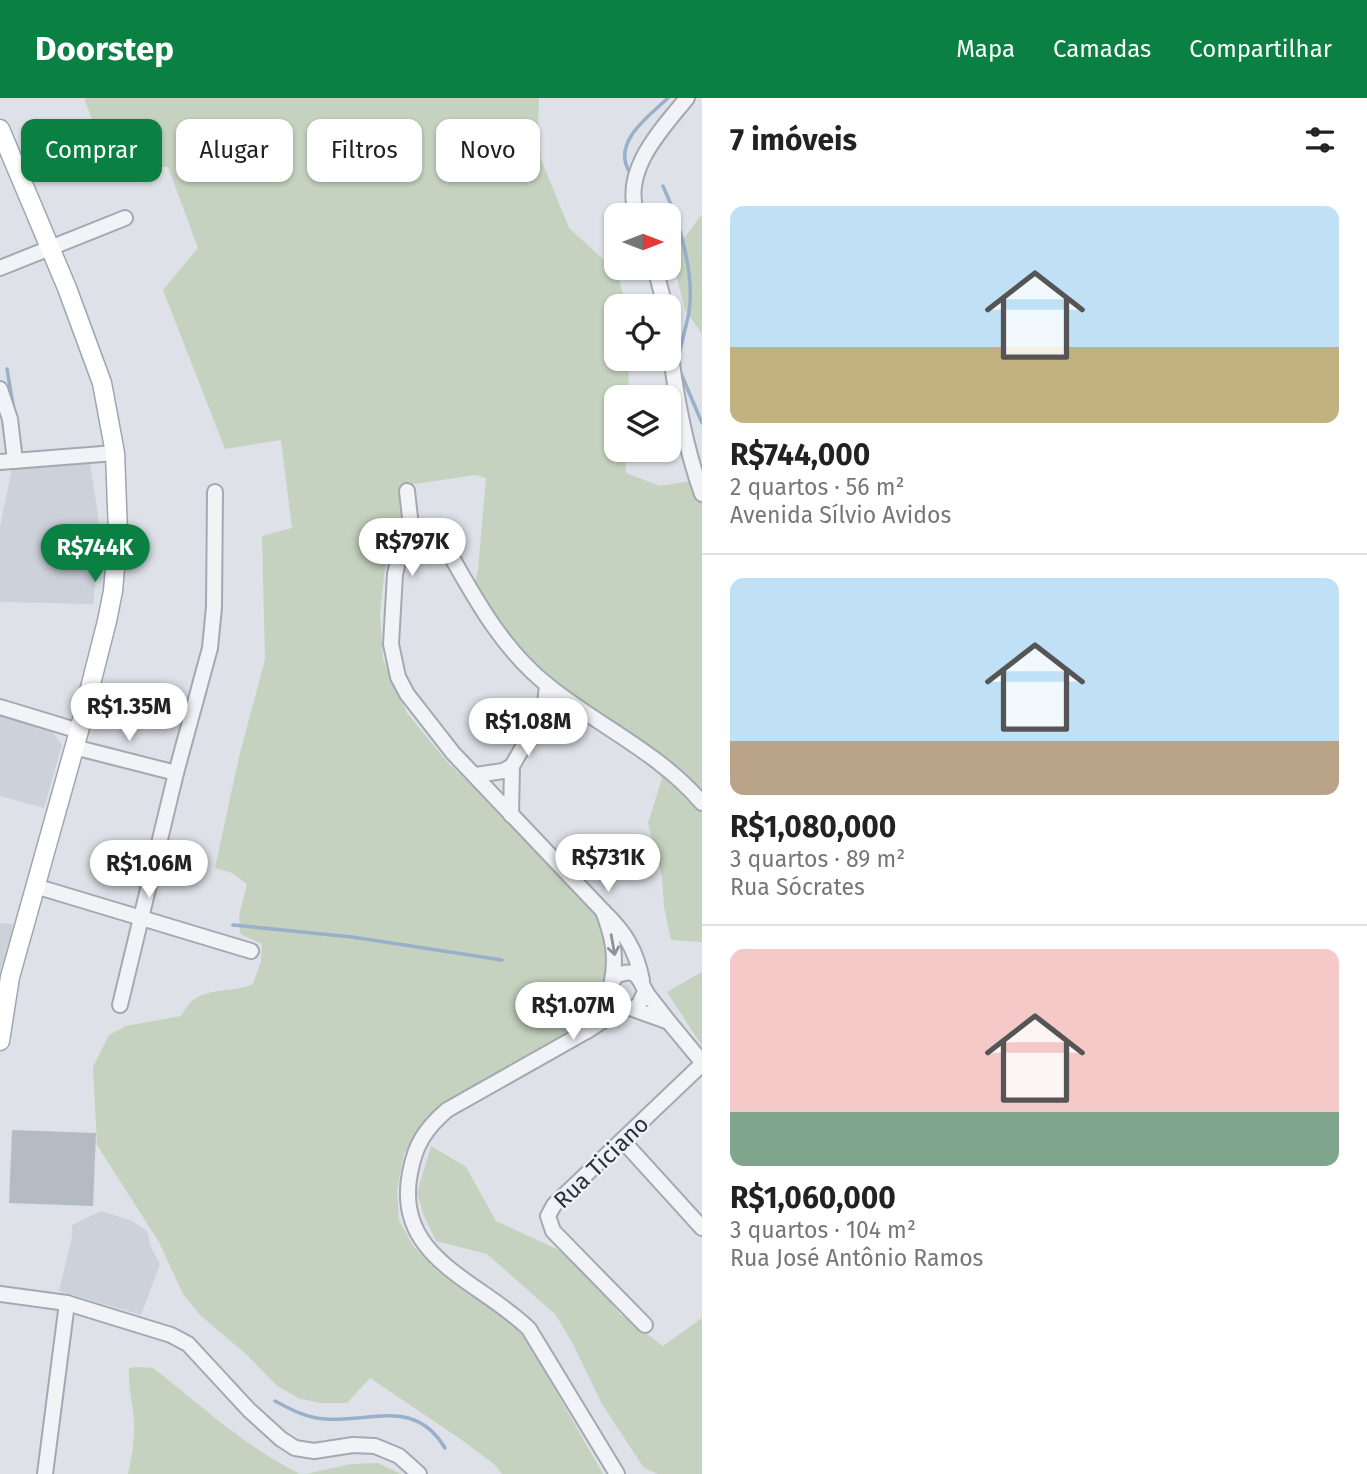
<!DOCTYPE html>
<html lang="pt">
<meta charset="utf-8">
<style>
body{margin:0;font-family:"Fira Sans",sans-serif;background:#f2f2f2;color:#222;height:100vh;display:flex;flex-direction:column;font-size:26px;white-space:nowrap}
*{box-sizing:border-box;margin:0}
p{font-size:23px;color:#767676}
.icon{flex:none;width:38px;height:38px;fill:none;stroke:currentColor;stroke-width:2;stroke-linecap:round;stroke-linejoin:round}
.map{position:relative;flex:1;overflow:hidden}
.side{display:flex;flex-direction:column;background:#fff;width:665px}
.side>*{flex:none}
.hud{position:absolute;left:21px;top:21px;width:576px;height:63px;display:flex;gap:14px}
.needle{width:46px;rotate:90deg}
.tools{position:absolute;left:604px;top:105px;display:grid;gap:14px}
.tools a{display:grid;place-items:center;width:77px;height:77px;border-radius:14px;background:#fff;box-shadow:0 2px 5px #0004;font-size:35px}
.price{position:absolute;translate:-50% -60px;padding:0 16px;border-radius:24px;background:#fff;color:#222;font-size:23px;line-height:46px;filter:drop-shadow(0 2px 4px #0008)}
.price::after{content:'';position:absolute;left:50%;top:42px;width:21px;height:16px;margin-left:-10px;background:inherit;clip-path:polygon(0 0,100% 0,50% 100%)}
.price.current{background:#0b8043;color:#fff}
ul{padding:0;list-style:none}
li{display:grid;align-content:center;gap:14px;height:371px;padding:0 28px}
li+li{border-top:2px solid #e0e0e0}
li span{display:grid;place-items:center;height:217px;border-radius:14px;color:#555}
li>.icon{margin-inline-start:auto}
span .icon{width:126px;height:126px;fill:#fffc;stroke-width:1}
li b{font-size:30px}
h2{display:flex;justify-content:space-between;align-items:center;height:84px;padding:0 28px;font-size:30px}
.pill{padding:0 24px;border-radius:14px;background:#fff;box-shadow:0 2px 5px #0004;font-size:24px;line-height:63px}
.pill.current{background:#0b8043;color:#fff}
header{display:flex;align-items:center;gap:42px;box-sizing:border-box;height:98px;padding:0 35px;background:#0b8043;color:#fff}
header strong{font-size:33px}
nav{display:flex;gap:38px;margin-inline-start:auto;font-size:24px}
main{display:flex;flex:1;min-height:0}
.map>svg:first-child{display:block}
.built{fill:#ccd1da}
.green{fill:#c4d2bf}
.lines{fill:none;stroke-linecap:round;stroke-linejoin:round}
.stream{stroke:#98b0c9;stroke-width:3.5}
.building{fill:#b5bbc5}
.minor-casing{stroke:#a3a9b2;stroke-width:18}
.major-casing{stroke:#9da6b4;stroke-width:21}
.minor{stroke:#f1f3f6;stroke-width:14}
.major{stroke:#fff;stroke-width:18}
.oneway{stroke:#8c929a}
.labels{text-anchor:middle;stroke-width:5;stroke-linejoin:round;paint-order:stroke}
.street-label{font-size:23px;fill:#27303f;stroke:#edf1f5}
</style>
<header>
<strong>Doorstep</strong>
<nav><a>Mapa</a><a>Camadas</a><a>Compartilhar</a></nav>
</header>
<main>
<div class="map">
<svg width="702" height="1376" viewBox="0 0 702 1376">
<rect width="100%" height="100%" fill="#dee2e8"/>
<g class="built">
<path d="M90 365 98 417 97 470 93 506 0 504V429L12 370Z"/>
<path d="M0 616 50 630 62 647 44 710 0 698Z"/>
<path d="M0 825 14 826 0 874Z"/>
<path d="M101 1113 132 1123 147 1133 150 1147 160 1166 141 1217 59 1193 72 1139V1127Z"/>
</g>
<g class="green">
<path d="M84 0H539L538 33 541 61 569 130 617 174 626 208H616V261H629L628 299H616V352H625L626 375 660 388 697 382 702 403V844L671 842 664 809 662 778 648 725 662 681 647 655 526 575 471 500 478 472 486 380 476 377 401 388 402 442 385 469 380 516 383 561 407 615 449 666 533 743 603 827 612 866 602 902 561 938 431 1016 404 1056 397 1092 399 1123 414 1149 438 1174 508 1221 528 1244 603 1376H502L494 1366 459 1340 370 1280 347 1305H320L298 1300 276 1287 247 1257 200 1217 183 1196 159 1144 97 1047 93 969 109 937 126 928 181 918C184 914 187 907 191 904 206 889 235 895 253 886L261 863 262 846 240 836 239 818 247 786 232 775 215 770 239 659 265 561 262 438 292 430 281 342 225 351 163 192 198 150 168 69 109 67Z"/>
<path d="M702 116V236L685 212 677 180 679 147Z"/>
<path d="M702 874V948L667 894Z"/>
<path d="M431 1048 466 1069 496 1123 576 1160 620 1216 663 1248 702 1220V1376H658L644 1370 602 1306 572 1244 555 1216 487 1156 436 1143 424 1118 417 1095Z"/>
<path d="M137 1269 153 1270C201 1307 245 1349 300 1376H128C132 1358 135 1339 134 1320 132 1303 128 1287 129 1270Z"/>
<path d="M378 1365 401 1376H306L351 1366Z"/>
</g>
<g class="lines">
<g class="stream">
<path d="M629 73C612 44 649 18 668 0"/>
<path d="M663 88C679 123 695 175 689 214 686 230 681 246 678 261"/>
<path d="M7 271 14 313"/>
<path d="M680 273 702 325"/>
<path d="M233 827 352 839 502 862"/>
<path d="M275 1303C292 1312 307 1320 326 1321 373 1324 415 1300 445 1350"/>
</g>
</g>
<path class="building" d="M12 1032 96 1035 93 1108 9 1105Z"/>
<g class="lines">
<g class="minor-casing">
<g id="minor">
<path d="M637 117C621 73 661 32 687 0"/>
<path d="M0 170 125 120"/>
<path d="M655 170 665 208"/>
<path d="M668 233C674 289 683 343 702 396"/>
<path d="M0 291 10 321 15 363"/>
<path d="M0 364 115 355"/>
<path d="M407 393 413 446"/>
<path d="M547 587 543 626 586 616"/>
<path d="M0 609 79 633"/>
<path d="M74 649 176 675"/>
<path d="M512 668 527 642 543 626"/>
<path d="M476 677 503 673 512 668 511 717"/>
<path d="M35 788 251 853"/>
<path d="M603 813 453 655 407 596 398 579 391 546 395 476 399 460 405 451 421 443 438 446 451 458C478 506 505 554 550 589 599 628 661 656 702 705"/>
<path d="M612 882C617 857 612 837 603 813 625 834 636 852 642 882"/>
<path d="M609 893 587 933 621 911"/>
<path d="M120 907 176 675 210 550 214 509 215 394"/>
<path d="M633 911 669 924C662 915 655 906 648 897 639 884 639 867 616 878 601 896 616 918 638 908L645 894"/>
<path d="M669 924 702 964"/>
<path d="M587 933 447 1012C425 1031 415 1047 410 1075 393 1161 481 1183 529 1231L617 1376"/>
<path d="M623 1043 702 1130"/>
<path d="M0 1196 67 1205 171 1237 188 1246 249 1312 281 1341 295 1350 314 1353 353 1347 375 1348 399 1358 419 1376"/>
<path d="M645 1227 553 1133 548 1118 554 1107 702 966"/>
<path d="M45 1376 67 1205"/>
</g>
</g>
<g class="major-casing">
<path id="major" d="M0 31 67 190 102 285 115 355 118 435 113 493 107 523 79 633 10 879 0 943"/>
</g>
<use href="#minor" class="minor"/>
<use href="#major" class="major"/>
</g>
<defs><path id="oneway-shaft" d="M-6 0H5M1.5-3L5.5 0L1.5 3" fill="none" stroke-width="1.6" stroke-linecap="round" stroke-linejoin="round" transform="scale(1.75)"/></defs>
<use class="oneway" href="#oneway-shaft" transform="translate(613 847) rotate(80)"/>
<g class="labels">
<g class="street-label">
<text transform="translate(601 1064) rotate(-44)" y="8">Rua Ticiano</text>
</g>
</g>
</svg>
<div class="tools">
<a><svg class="needle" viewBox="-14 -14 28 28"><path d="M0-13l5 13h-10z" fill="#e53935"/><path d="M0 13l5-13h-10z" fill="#767676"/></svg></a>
<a><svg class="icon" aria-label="locate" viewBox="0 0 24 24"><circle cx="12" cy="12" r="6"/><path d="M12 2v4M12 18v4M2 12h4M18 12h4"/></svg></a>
<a><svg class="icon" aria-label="layers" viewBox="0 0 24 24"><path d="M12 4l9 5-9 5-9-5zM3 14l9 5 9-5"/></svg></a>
</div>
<b class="price" style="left:412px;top:480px">R$797K</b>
<b class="price current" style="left:95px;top:486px">R$744K</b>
<b class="price" style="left:129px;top:645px">R$1.35M</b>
<b class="price" style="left:528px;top:660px">R$1.08M</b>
<b class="price" style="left:608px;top:796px">R$731K</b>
<b class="price" style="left:149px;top:802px">R$1.06M</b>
<b class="price" style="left:573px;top:944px">R$1.07M</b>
<div class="hud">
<a class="pill current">Comprar</a>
<a class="pill">Alugar</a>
<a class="pill">Filtros</a>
<a class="pill">Novo</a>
</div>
</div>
<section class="side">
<h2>7 imóveis<svg class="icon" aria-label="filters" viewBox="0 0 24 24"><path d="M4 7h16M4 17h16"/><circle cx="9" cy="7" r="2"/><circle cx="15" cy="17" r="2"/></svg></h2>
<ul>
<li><span style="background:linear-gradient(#bfe0f5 65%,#c2b280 0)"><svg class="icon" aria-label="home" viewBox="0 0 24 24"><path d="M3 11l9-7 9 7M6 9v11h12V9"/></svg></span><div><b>R$744,000</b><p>2 quartos · 56 m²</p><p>Avenida Sílvio Avidos</p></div></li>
<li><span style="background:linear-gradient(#bfe0f5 75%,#b9a48a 0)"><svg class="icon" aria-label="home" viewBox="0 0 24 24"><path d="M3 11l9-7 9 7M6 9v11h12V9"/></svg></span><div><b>R$1,080,000</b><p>3 quartos · 89 m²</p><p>Rua Sócrates</p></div></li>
<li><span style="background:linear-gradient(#f6c9c9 75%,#7fa58c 0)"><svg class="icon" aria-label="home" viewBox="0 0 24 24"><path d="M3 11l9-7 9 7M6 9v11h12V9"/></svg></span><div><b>R$1,060,000</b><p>3 quartos · 104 m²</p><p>Rua José Antônio Ramos</p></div></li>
</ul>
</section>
</main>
